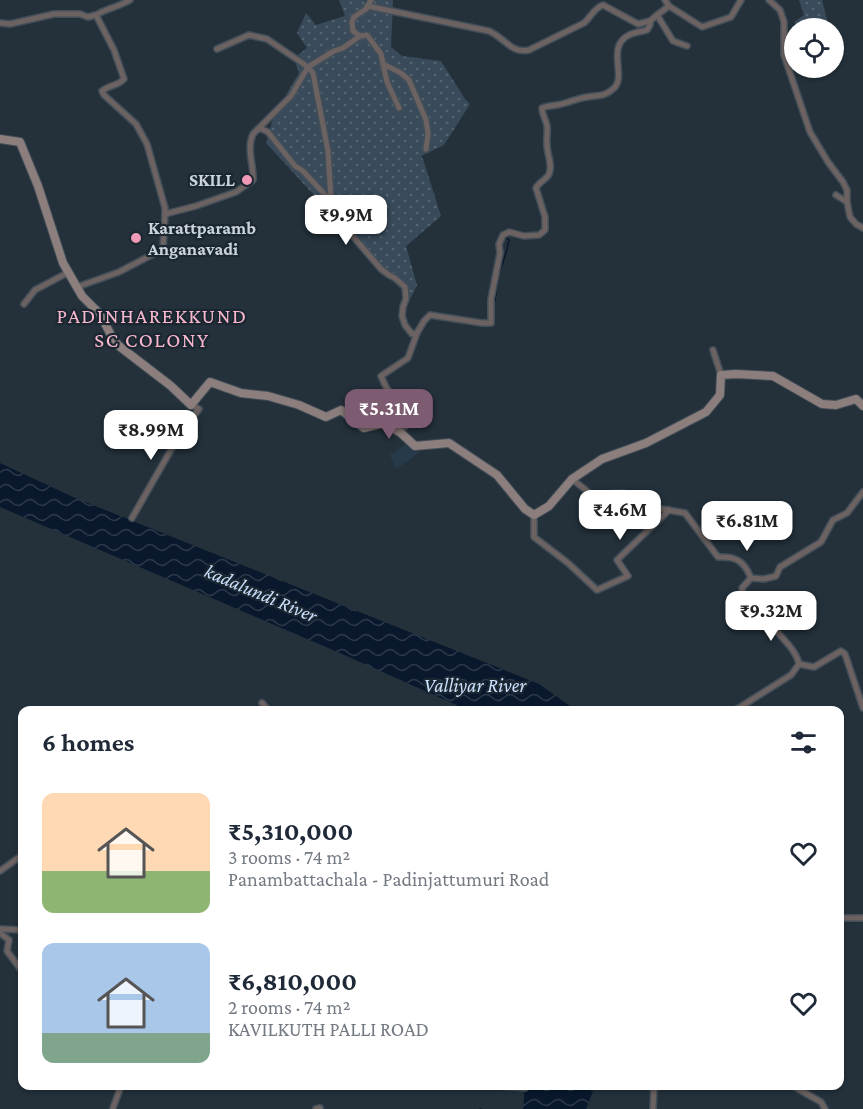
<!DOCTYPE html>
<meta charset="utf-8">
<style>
body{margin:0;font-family:"Crimson Pro",serif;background:#f2f2f3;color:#1f2937;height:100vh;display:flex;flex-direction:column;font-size:22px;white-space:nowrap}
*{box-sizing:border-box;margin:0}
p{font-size:20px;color:#747a83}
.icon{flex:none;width:33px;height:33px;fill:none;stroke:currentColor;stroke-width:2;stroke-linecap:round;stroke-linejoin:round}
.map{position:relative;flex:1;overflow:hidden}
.side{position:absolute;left:18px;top:706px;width:826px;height:384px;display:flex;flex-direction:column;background:#fff;border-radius:12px;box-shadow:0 2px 4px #0004}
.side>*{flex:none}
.fabs{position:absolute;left:784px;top:18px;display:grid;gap:12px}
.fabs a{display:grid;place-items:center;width:60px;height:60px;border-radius:50%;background:#fff;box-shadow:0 2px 4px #0004;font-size:30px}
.price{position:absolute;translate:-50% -51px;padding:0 14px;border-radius:12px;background:#fff;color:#222;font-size:20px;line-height:39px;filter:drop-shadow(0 2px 3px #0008)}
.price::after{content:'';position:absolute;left:50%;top:36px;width:18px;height:14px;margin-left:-9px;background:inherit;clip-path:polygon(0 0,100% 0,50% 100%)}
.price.current{background:#7d5c71;color:#fff}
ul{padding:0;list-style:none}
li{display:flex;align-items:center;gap:18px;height:150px;padding:0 24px}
li span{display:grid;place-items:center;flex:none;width:168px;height:120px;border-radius:12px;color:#555}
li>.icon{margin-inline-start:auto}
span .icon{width:72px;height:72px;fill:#fffc;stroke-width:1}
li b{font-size:26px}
h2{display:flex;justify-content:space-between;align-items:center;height:72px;padding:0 24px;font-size:26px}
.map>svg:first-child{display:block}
.built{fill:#273a49}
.grass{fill:url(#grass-dots)}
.water{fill:url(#water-waves)}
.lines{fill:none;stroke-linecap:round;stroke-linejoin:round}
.stream{stroke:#09182d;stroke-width:1.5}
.minor-casing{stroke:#424e58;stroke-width:8}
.secondary-casing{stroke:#424e58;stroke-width:10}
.minor{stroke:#6b6261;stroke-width:5}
.secondary{stroke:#8c7e7c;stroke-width:8}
.poi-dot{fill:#ef9ab8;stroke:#1a2731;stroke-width:2}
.labels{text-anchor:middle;stroke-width:4.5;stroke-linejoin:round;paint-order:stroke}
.poi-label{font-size:18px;font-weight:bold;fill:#cbd3da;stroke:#1a2731;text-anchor:end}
.water-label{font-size:20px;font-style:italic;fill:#cadffc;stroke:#1a2731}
.quarter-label{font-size:21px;letter-spacing:1.5px;fill:#f9b8cd;stroke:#1a2731}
</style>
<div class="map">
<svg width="863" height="1109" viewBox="0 0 863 1109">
<defs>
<pattern id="grass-dots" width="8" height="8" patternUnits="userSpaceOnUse" patternTransform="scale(1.5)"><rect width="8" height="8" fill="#394b5a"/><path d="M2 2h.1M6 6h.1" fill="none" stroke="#546471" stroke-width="1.8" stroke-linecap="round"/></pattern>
<pattern id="water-waves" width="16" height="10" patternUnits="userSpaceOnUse" patternTransform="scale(1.5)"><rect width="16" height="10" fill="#09182d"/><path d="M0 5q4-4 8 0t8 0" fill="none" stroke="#2c394b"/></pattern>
</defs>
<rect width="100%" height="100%" fill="#24313b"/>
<path class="built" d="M409 442 420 452 396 469 390 455Z"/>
<g class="grass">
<path d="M339 0H364L365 1 367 0H393L391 47 402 56 441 61 465 99 470 104 444 145 421 156 423 159 441 216 406 246 417 285 411 298 394 282 266 143 274 115 299 73 294 58 307 48 297 33 306 13 316 25 345 16Z"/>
<path d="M799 0H822L829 28H798L794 22 804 15Z"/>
</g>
<g class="water">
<path d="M0 463 73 497 539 684 577 711H470L342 654 0 507Z"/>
<path d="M525 1086H595L586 1109H523Z"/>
</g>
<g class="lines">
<g class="stream">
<path d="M494 303C497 295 496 287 498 278 501 265 507 254 509 240L506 237"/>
<path d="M480 1109H481"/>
</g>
<g class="minor-casing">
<g id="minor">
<path d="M130 0C119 7 107 8 96 15L114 50 124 79C118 86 109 85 102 91L104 95 136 124 147 144 165 208V214"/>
<path d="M665 0 669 6 657 15 673 41 687 46"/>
<path d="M769 0 780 10 784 22V55L810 132 828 162 843 182 847 190V202L850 217 856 224 863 228"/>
<path d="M367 6 489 31C505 38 511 54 529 50L584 23C591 17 594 8 603 5L638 24 650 21 657 15"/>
<path d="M669 6 702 27 731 17 741 0"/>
<path d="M0 23 10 24 54 14H80L88 17 96 15"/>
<path d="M360 36 353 31 352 22 354 17 366 9 371 0"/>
<path d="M217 49 249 35 267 39 308 67 313 73 328 151 331 199"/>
<path d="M383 64 401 73 409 80 426 120 428 134 426 149"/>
<path d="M258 129H262L268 132 295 166 303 171 337 208 345 227 381 269 389 275 395 278 405 287 406 299 403 307 402 316 405 325 412 334 417 333"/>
<path d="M836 195 847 202"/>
<path d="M77 287 119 272 161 250 163 248 165 214 196 206 236 192 253 180C254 165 246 149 253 134L291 96 308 67 334 51 343 48 360 36 367 35 381 54 387 82 399 108"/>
<path d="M24 304 35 290 69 272"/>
<path d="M713 350 721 375"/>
<path d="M398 430 405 427 406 417 386 387 381 376 408 358 417 333 424 321 430 315 482 323H491V299L500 253 499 244 503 235 509 232 524 236 539 235 545 230V217L536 188C539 182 546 180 549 174 553 164 547 155 547 145 546 139 548 132 547 126 546 119 542 115 542 108 549 105 557 106 565 103 572 101 580 98 587 97 598 95 604 97 613 89 628 77 605 47 629 35 634 32 641 32 647 30L650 25V21"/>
<path d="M572 479 592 495 623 493 656 508 685 513 718 557C736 556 744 561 751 578L764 579 776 576 780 567 821 542 833 520 847 513 863 492"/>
<path d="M534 515V537L568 563 597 590 628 576 617 560 669 510"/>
<path d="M132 518 180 434 199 409 191 405"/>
<path d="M799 664 814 667 841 651 845 654 863 708"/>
<path d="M262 703 269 711"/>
<path d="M734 711 791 675 799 664C796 649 780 637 771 624 767 619 765 613 760 608 753 600 743 603 742 588L751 578"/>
<path d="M0 871 21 856 22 850"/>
<path d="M840 918H863"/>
<path d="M0 929 22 930"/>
<path d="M0 933 9 940 7 951 22 971"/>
<path d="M501 1086 525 1088"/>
<path d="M793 1086 821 1102 825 1109"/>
<path d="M113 1108 121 1086"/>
<path d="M316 1109 320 1108"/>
<path d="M653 1109 654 1086"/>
</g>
</g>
<g class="secondary-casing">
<path id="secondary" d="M0 139 20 142 38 186 63 263 82 296 100 314 113 339 119 346 171 386 191 405 210 382 241 393 268 396 299 405 326 417 341 410 364 428 384 423 401 433 415 446 449 443 497 475 525 509 534 515 549 506 572 479 602 459 646 443 706 412 720 395 721 375 736 374 773 376 822 404 836 405 856 399 863 406"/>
</g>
<use href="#minor" class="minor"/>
<use href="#secondary" class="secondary"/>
</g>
<g class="poi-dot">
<circle cx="247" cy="180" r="6"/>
<circle cx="136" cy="238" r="6"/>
</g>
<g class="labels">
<g class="poi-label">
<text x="235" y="186">SKILL</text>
<text x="148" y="234" text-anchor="start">Karattparamb<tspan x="148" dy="21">Anganavadi</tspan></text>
</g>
<g class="water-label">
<text transform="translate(261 593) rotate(23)" y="7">kadalundi River</text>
<text x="475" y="692">Valliyar River</text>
</g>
<g class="quarter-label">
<text x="152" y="323">PADINHAREKKUND<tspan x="152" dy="24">SC COLONY</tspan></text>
</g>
</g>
</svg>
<div class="fabs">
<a><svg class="icon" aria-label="locate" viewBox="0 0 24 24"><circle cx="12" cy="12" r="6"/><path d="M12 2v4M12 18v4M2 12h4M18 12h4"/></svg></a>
</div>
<b class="price" style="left:346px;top:246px">₹9.9M</b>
<b class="price current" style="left:389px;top:440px">₹5.31M</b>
<b class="price" style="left:151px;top:461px">₹8.99M</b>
<b class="price" style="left:620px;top:541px">₹4.6M</b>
<b class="price" style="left:747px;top:552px">₹6.81M</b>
<b class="price" style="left:771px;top:642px">₹9.32M</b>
<section class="side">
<h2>6 homes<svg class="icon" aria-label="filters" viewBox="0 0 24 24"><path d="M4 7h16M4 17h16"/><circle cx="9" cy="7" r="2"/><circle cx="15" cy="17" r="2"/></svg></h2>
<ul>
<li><span style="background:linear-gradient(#ffd9b3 65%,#8fb573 0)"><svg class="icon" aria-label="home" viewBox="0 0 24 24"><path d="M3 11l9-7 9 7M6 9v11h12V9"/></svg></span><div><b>₹5,310,000</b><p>3 rooms · 74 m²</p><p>Panambattachala - Padinjattumuri Road</p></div><svg class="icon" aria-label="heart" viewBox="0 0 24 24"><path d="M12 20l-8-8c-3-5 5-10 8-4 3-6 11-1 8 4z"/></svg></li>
<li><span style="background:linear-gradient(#a9c7e8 75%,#7fa58c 0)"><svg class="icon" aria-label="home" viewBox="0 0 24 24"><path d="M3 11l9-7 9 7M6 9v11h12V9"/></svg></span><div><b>₹6,810,000</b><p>2 rooms · 74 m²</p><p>KAVILKUTH PALLI ROAD</p></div><svg class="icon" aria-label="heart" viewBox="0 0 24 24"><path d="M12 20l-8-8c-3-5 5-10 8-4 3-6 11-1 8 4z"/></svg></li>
</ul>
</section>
</div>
